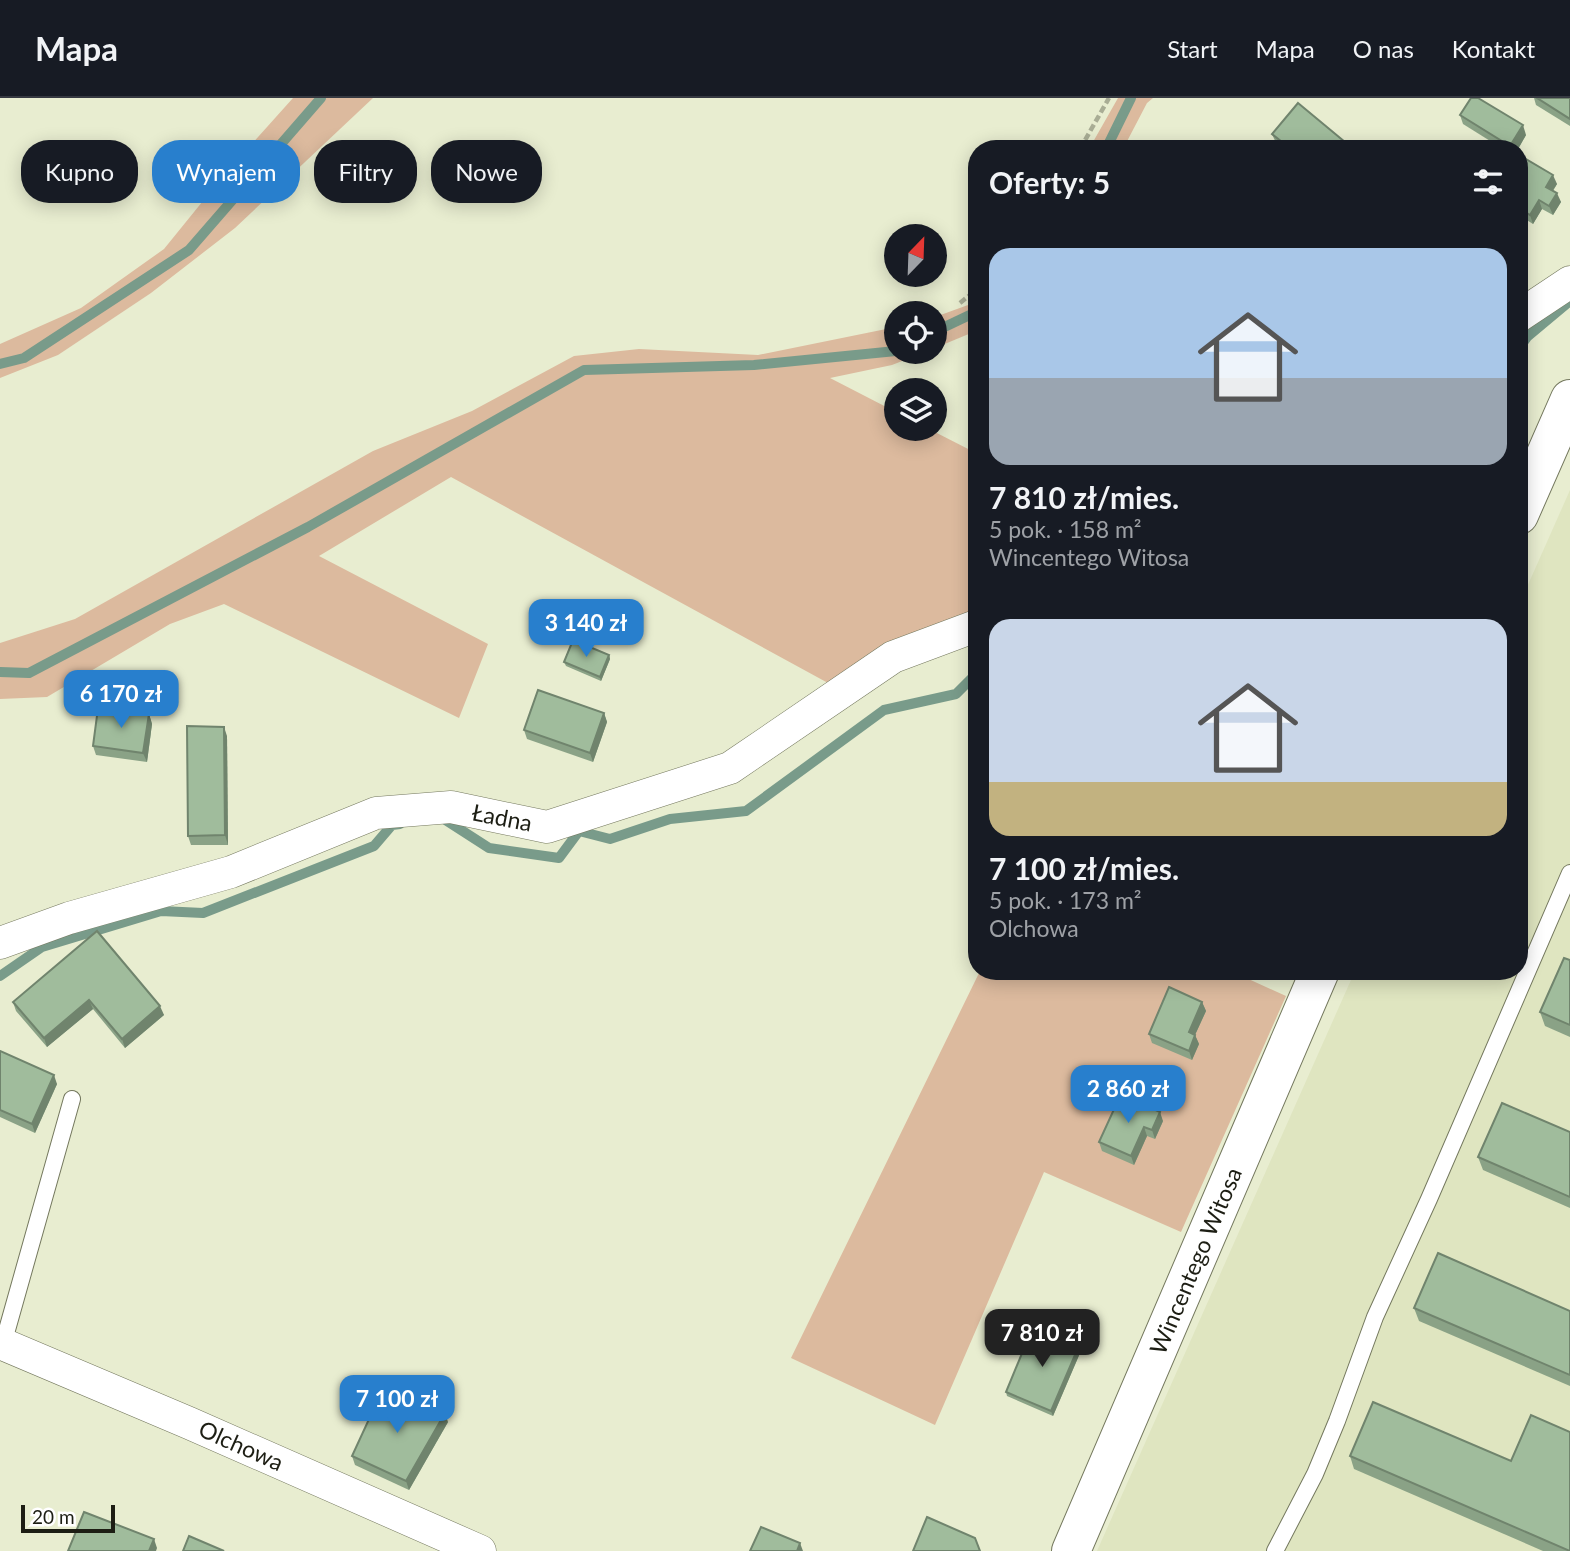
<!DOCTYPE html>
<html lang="pl">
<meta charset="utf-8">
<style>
body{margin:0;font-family:Lato,sans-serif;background:#20242c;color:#f1f3f6;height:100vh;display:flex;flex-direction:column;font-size:26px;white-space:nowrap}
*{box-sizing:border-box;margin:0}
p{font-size:23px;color:#9ea1a6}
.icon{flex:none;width:38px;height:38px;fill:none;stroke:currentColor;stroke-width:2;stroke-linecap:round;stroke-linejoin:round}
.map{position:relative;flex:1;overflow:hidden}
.drawer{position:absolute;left:968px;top:42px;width:560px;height:840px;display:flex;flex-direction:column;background:#171b24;border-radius:28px;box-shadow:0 4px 18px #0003}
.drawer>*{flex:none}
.guide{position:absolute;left:21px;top:42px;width:665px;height:63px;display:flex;gap:14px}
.needle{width:46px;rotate:23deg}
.buttons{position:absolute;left:884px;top:126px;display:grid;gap:14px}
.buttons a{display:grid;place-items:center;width:63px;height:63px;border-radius:50%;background:#171b24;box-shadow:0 4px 18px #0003;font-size:35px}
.scale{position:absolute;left:21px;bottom:18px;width:94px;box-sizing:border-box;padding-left:7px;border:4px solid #1d1e14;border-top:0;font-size:19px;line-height:24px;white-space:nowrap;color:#1d1e14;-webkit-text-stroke:5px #fff;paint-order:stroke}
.price{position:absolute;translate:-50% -60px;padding:0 16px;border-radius:14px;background:#287fcd;color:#fff;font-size:23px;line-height:46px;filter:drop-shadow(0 2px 4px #0008)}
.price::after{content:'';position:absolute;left:50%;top:42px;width:21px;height:16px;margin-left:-10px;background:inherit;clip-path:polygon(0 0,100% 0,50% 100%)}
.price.selected{background:#222;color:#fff}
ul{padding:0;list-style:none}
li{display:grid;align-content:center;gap:14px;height:371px;padding:0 21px}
li span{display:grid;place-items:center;height:217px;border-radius:21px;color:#555}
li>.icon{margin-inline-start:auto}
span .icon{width:126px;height:126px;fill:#fffc;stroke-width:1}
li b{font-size:30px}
h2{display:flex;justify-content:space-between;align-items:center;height:84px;padding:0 21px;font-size:30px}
.chip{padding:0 24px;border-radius:28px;background:#171b24;box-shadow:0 4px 18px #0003;font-size:24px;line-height:63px}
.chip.selected{background:#287fcd;color:#fff}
header{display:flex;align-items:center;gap:42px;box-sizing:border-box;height:98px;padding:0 35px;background:#171b24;border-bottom:2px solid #363941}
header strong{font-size:33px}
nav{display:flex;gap:38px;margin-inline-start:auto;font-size:24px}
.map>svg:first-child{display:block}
.built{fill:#dfe5c0}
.green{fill:#dcba9e}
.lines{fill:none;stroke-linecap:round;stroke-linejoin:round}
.stream{stroke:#799b8a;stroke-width:10}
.service-casing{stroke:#74785e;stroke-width:18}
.minor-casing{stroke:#74785e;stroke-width:33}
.tertiary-casing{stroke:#74785e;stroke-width:40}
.path{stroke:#a9ad95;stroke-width:4.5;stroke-dasharray:7 3.5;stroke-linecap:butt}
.service{stroke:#fff;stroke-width:16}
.minor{stroke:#fff;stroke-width:32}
.tertiary{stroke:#fff;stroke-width:38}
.wall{fill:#8aa286}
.shaded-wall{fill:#70846d}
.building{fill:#a0bc9c;stroke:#70846d;stroke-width:2}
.labels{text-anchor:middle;stroke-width:7;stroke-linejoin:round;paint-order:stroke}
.street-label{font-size:23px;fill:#1d1e14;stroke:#fff}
</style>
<header>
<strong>Mapa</strong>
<nav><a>Start</a><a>Mapa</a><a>O nas</a><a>Kontakt</a></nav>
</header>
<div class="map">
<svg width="1570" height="1453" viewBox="0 0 1570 1453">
<rect width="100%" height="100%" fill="#e8edd0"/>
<path class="built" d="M1570 392V1453H1097L1355 873H1519V507Z"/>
<g class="green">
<path d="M293 0H373L235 130 151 195 58 257 0 280V246L81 210 164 151 224 77Z"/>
<path d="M1118 0H1153L1147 5 1123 51H1089Z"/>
<path d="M976 201V233L935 250V219L968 207Z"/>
<path d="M896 229V254H925L892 267 830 280 896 314V331H929L976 355V514L828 585 451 379 319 458 488 546 459 620 224 506 170 526 47 599 0 601V545L75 521 373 353 472 313 574 258 639 251 758 257Z"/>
<path d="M980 873H1231L1286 898 1181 1134 1044 1074 935 1327 791 1260Z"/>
</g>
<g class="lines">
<g class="stream">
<path d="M1106 51 1131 0"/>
<path d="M934 234 976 214"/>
<path d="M1519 250 1527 239 1570 203"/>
<path d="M0 266 24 260 189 152 321 0"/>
<path d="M0 574 29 575 308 429 584 272 754 267 896 253"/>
<path d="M439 721H444L489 750 559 760 579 733 610 741 670 721 746 713 884 612 956 596 976 576"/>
<path d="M0 878 42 849 161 813 203 815 374 748 392 727 400 726"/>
</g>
<g class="service-casing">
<g id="service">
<path d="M3 1246 72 1001"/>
<path d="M1275 1453 1315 1376 1337 1323 1375 1219 1429 1101 1570 775"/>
</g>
</g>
<g class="minor-casing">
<g id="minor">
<path d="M1519 218 1570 184"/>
<path d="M0 845 69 820 231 774 376 715 451 709 547 729 730 670 893 559 976 528"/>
<path d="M0 1245 189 1325 480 1453"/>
</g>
</g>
<g class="tertiary-casing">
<g id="tertiary">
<path d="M1519 417 1570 301"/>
<path d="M1071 1453 1320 873"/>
</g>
</g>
<g class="path">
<path d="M1080 51 1109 0"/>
<path d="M960 205 976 192"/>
</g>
<use href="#service" class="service"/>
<use href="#minor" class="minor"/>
<use href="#tertiary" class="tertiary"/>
</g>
<g class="wall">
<path d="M1534 0H1570V28L1536 7Z"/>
<path d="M1460 17 1526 37 1518 51H1503L1463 26Z"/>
<path d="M1272 36 1351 49 1352 51H1283L1276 45Z"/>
<path d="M1519 57 1557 86 1553 93 1561 104 1553 117 1542 111 1533 126 1519 117Z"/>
<path d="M609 557 610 561 601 583 566 568 564 564Z"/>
<path d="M604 615 607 624 593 664 527 641 524 632Z"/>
<path d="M149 616 152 626 147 664 96 657 93 648Z"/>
<path d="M227 638 228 747H191L188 738Z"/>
<path d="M97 833 164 917 125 950 93 911 47 949 16 913 13 904Z"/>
<path d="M1570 862V939L1545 928 1540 914Z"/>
<path d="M1202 904 1206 913 1195 937 1199 946 1192 962 1152 945 1149 936Z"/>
<path d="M0 953 57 986 35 1035 0 1019Z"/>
<path d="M1163 1023 1155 1041 1147 1038 1134 1067 1102 1053 1099 1044Z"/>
<path d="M1570 1034V1110L1483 1072 1478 1059Z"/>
<path d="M1414 1210 1570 1213V1288L1419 1223Z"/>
<path d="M1047 1237 1065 1239 1066 1245 1080 1255 1053 1318 1007 1298 1006 1294Z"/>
<path d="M448 1324 409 1392 355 1367 352 1358Z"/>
<path d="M1350 1358 1511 1363 1570 1453H1543L1354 1371Z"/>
</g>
<g class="shaded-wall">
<path d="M1523 27 1526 37 1518 51H1511L1510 48Z"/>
<path d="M1553 77 1557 86 1549 98 1546 89Z"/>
<path d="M1557 95 1561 104 1553 117 1549 108Z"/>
<path d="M1539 102 1542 111 1533 126 1530 117Z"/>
<path d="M609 557 610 561 601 583 600 579Z"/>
<path d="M604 615 607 624 593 664 590 655Z"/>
<path d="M149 616 152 626 147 664 143 655Z"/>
<path d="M224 629 227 638 228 747 225 737Z"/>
<path d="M89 902 93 911 47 949 44 940Z"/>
<path d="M1202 904 1206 913 1195 937 1199 946 1192 962 1189 953V934Z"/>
<path d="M160 908 164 917 125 950 122 941Z"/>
<path d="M54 977 57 986 35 1035 32 1026Z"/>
<path d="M1160 1014 1163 1023 1155 1041 1152 1032Z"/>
<path d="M1144 1029 1147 1038 1134 1067 1131 1058Z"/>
<path d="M1078 1250 1080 1255 1053 1318 1051 1313Z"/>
<path d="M445 1315 448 1324 409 1392 406 1383Z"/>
<path d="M154 1441 157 1450 156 1453H149Z"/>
<path d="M800 1445 803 1453H797Z"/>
</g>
<g class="building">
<path d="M1471 0H1478L1523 27 1510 48 1460 17Z"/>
<path d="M1537 0H1570V21Z"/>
<path d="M1298 5 1351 49 1350 51H1291L1272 36Z"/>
<path d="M1519 57 1553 77 1546 89 1557 95 1549 108 1539 102 1530 117 1519 110Z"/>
<path d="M573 542 609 557 600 579 564 564Z"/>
<path d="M538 592 604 615 590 655 524 632Z"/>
<path d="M98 610 149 616 143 655 93 648Z"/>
<path d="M187 628 224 629 225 737 188 738Z"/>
<path d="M97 833 160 908 122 941 89 902 44 940 13 904Z"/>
<path d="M1564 860 1570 862V927L1540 914Z"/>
<path d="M1169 889 1202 904 1189 934 1195 937 1189 953 1149 936Z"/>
<path d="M0 953 54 977 32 1026 0 1012Z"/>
<path d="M1121 996 1160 1014 1152 1032 1144 1029 1131 1058 1099 1044Z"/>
<path d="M1502 1005 1570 1034V1099L1478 1059Z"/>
<path d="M1438 1155 1570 1213V1277L1414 1210Z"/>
<path d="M1032 1231 1047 1237 1048 1232 1065 1239 1063 1243 1078 1250 1051 1313 1006 1294Z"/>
<path d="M382 1293 445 1315 406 1383 352 1358Z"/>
<path d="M1373 1304 1511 1363 1531 1317 1570 1334V1453L1350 1358Z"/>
<path d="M84 1414 154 1441 149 1453H68Z"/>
<path d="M927 1419 975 1440 980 1453H913Z"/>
<path d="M761 1429 800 1445 797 1453H750Z"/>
<path d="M189 1438 224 1453H183Z"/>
</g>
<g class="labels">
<g class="street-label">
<text transform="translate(502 720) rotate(11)" y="8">Ładna</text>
<text transform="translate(1196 1163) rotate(-67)" y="8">Wincentego Witosa</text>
<text transform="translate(241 1348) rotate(24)" y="8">Olchowa</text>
</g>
</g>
</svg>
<div class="buttons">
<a><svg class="needle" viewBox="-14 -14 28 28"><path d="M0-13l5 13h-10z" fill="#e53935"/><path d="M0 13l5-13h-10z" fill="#9ea1a6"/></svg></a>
<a><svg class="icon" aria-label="locate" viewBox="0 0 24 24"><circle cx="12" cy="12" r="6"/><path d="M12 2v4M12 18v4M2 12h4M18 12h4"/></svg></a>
<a><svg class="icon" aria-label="layers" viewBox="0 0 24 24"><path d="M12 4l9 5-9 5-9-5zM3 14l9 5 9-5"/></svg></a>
</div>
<div class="scale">20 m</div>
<b class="price" style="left:586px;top:561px">3 140 zł</b>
<b class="price" style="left:121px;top:632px">6 170 zł</b>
<b class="price" style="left:1128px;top:1027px">2 860 zł</b>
<b class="price selected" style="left:1042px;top:1271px">7 810 zł</b>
<b class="price" style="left:397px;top:1337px">7 100 zł</b>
<div class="guide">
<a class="chip">Kupno</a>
<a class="chip selected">Wynajem</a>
<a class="chip">Filtry</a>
<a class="chip">Nowe</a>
</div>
<section class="drawer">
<h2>Oferty: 5<svg class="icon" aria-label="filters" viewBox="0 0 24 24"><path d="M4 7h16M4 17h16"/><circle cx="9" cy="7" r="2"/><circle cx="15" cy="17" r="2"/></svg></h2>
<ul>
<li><span style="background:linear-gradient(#a9c7e8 60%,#9aa5b1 0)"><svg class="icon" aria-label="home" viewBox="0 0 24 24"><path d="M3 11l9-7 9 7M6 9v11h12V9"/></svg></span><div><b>7 810 zł/mies.</b><p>5 pok. · 158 m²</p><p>Wincentego Witosa</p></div></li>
<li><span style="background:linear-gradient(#c9d6e8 75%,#c2b280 0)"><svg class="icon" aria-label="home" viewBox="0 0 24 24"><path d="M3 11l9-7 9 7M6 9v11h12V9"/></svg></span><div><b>7 100 zł/mies.</b><p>5 pok. · 173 m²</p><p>Olchowa</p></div></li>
</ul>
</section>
</div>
